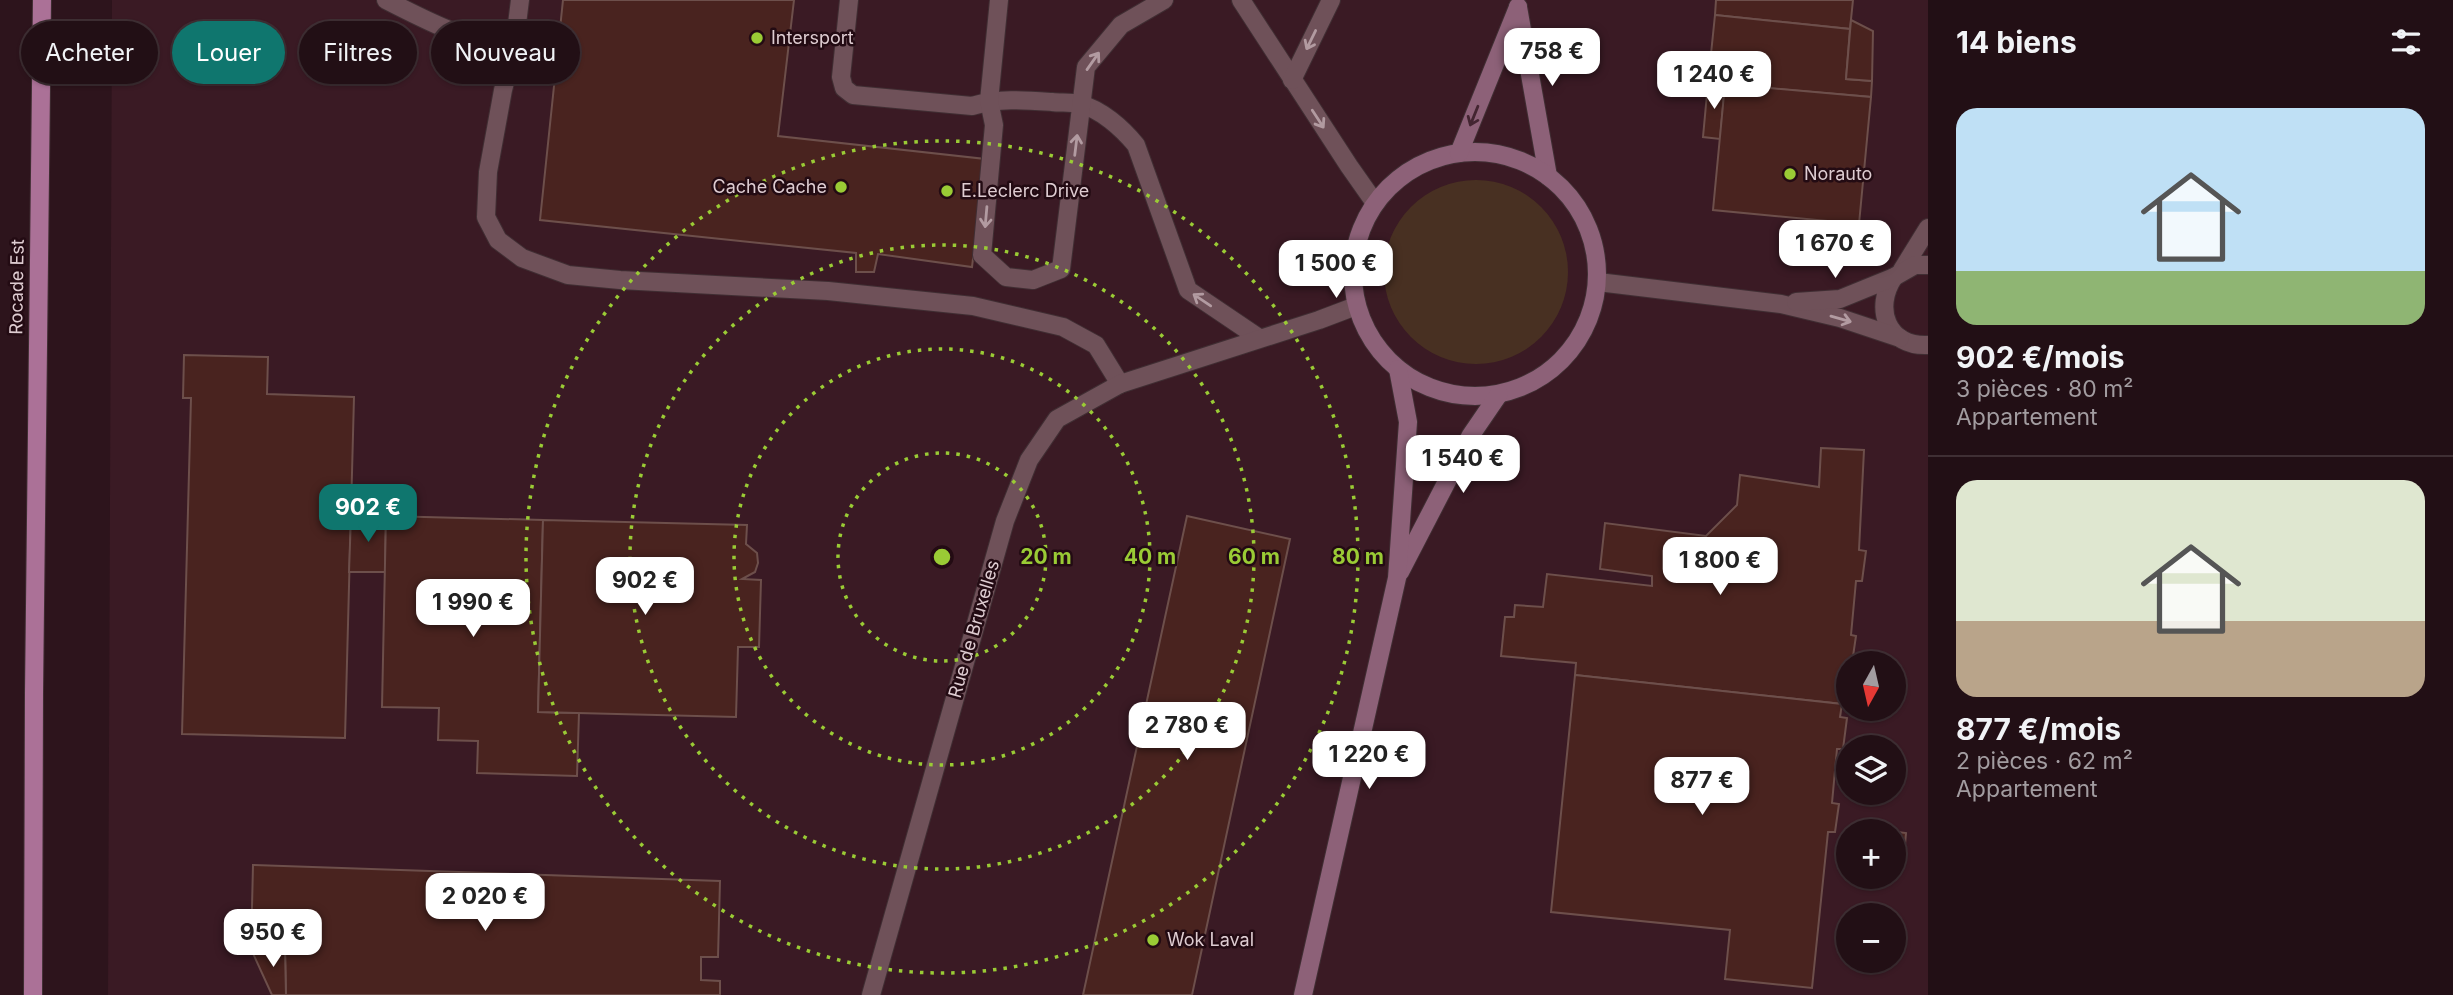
<!DOCTYPE html>
<html lang="fr">
<meta charset="utf-8">
<style>
body{margin:0;font-family:Inter,sans-serif;background:#2a181e;color:#f1f3f6;height:100vh;display:flex;flex-direction:column;font-size:26px;white-space:nowrap}
*{box-sizing:border-box;margin:0}
p{font-size:23px;color:#a29ca0}
.icon{flex:none;width:38px;height:38px;fill:none;stroke:currentColor;stroke-width:2;stroke-linecap:round;stroke-linejoin:round}
.map{position:relative;flex:1;overflow:hidden}
.details{display:flex;flex-direction:column;background:#220f15;width:525px}
.details>*{flex:none}
.hud{position:absolute;left:21px;top:21px;width:665px;height:63px;display:flex;gap:14px}
.needle{width:46px;rotate:188deg}
.tools{position:absolute;left:1836px;top:651px;display:grid;gap:14px}
.tools a{display:grid;place-items:center;width:70px;height:70px;border-radius:50%;background:#220f15;box-shadow:0 2px 5px #0004,0 0 0 2px #3f2f34;font-size:35px}
.price{position:absolute;translate:-50% -60px;padding:0 16px;border-radius:14px;background:#fff;color:#222;font-size:23px;line-height:46px;filter:drop-shadow(0 2px 4px #0008)}
.price::after{content:'';position:absolute;left:50%;top:42px;width:21px;height:16px;margin-left:-10px;background:inherit;clip-path:polygon(0 0,100% 0,50% 100%)}
.price.selected{background:#0f766e;color:#fff}
ul{padding:0;list-style:none}
li{display:grid;align-content:center;gap:14px;height:371px;padding:0 28px}
li+li{border-top:2px solid #3f2f34}
li span{display:grid;place-items:center;height:217px;border-radius:21px;color:#555}
li>.icon{margin-inline-start:auto}
span .icon{width:126px;height:126px;fill:#fffc;stroke-width:1}
li b{font-size:30px}
h2{display:flex;justify-content:space-between;align-items:center;height:84px;padding:0 28px;font-size:30px}
.pill{padding:0 24px;border-radius:32px;background:#220f15;box-shadow:0 2px 5px #0004,0 0 0 2px #3f2f34;font-size:24px;line-height:63px}
.pill.selected{background:#0f766e;color:#fff}
main{display:flex;flex:1;min-height:0}
.map>svg:first-child{display:block}
.built{fill:#3a1a24;fill-rule:evenodd}
.green{fill:#483022}
.building{fill:#49231f;stroke:#6d4f4b;stroke-width:2}
.lines{fill:none;stroke-linecap:round;stroke-linejoin:round}
.lane-casing{stroke:#402e33;stroke-width:20}
.street-casing{stroke:#402e33;stroke-width:20}
.secondary-casing{stroke:#402e33;stroke-width:20}
.primary-casing{stroke:#402e33;stroke-width:20}
.lane{stroke:#6f5159;stroke-width:18}
.street{stroke:#6f5159;stroke-width:18}
.secondary{stroke:#8d6178;stroke-width:18}
.primary{stroke:#ab7197;stroke-width:18}
.oneway{stroke:#b29ba1}
.oneway2{stroke:#432531}
.ring{fill:none;stroke:#9acb35;stroke-width:3.5;stroke-dasharray:3.5 7}
.poi-dot{fill:#9acb35;stroke:#230b13;stroke-width:2.5}
.labels{text-anchor:middle;stroke-width:5;stroke-linejoin:round;paint-order:stroke}
.poi-label{font-size:18px;fill:#deccd1;stroke:#230b13;text-anchor:start}
.street-label{font-size:18px;fill:#deccd1;stroke:#230b13}
.centre{fill:#9acb35;stroke:#230b13;stroke-width:3.5}
.ring-label{font-size:21px;text-anchor:middle;font-weight:bold;fill:#9acb35;stroke:#230b13;stroke-width:5;stroke-linejoin:round;paint-order:stroke}
</style>
<main>
<div class="map">
<svg width="1928" height="995" viewBox="0 0 1928 995">
<rect width="100%" height="100%" fill="#2d141c"/>
<path class="built" d="M112 0H1928V995H108ZM1848 663H1894V709H1848ZM1848 747H1894V793H1848ZM1848 831H1894V877H1848ZM1848 915H1894V961H1848Z"/>
<circle class="green" cx="1476" cy="272" r="92"/>
<g class="building">
<path d="M563 0H794L778 136 985 159 972 267 878 254 874 272H856V253L540 220Z"/>
<path d="M1716 0H1853L1850 29 1715 15Z"/>
<path d="M1715 15 1850 29 1846 79 1872 81 1871 97 1708 83Z"/>
<path d="M1851 20 1873 31 1872 81 1846 79Z"/>
<path d="M1708 83 1725 84 1720 139 1703 137Z"/>
<path d="M1725 84 1871 97 1859 224 1713 210Z"/>
<path d="M184 355 268 357 267 394 354 397 345 738 182 734 191 398H183Z"/>
<path d="M1821 448 1864 450 1859 550 1866 551 1862 581H1856L1851 635 1856 636 1852 663H1848V670H1845L1842 704 1575 675 1576 663 1501 656 1505 617H1514L1515 605 1543 607 1547 574 1652 586V576L1600 569 1605 523 1706 536 1737 505 1740 475 1819 487Z"/>
<path d="M351 516H386L385 572H349Z"/>
<path d="M386 516 543 520 538 712 579 713 577 776 477 773 478 741 438 740 439 708 382 707Z"/>
<path d="M1187 516 1290 539 1192 995H1083Z"/>
<path d="M543 520 747 525 746 544 757 553 758 563 755 572 742 579 761 580 759 647H738L736 717 538 712Z"/>
<path d="M1575 675 1842 704 1840 717 1847 718 1843 749H1837L1832 803 1839 804 1835 832H1828L1812 988 1725 979 1730 930 1551 912Z"/>
<path d="M1883 830 1906 833 1905 845 1894 844V831Z"/>
<path d="M253 865 720 881 718 957H701V980L720 981V995H286L285 950 251 949Z"/>
<path d="M251 949 285 950 286 995H272Z"/>
</g>
<g class="lines">
<g class="lane-casing">
<g id="lane">
<path d="M386 0C427 21 468 42 514 48"/>
<path d="M520 0 514 48 503 90 488 172 486 217 498 240 522 258 568 275 620 280 828 291 973 306 1063 327 1096 345 1120 384"/>
<path d="M849 0 841 77 844 88 853 95 972 106C999 98 1024 100 1052 102 1061 103 1071 102 1079 104 1101 109 1122 128 1136 145L1188 290 1259 338"/>
<path d="M999 0 989 101 994 125 982 255 1006 277 1033 280 1061 269 1086 67 1121 25 1164 0"/>
<path d="M1241 0 1349 166 1375 203"/>
<path d="M1292 80 1331 0"/>
</g>
</g>
<g class="street-casing">
<g id="street">
<path d="M1902 270 1928 228"/>
<path d="M1894 277C1873 308 1887 347 1928 345"/>
<path d="M1598 282 1781 304 1840 318 1900 338"/>
<path d="M1796 302 1840 299 1894 277 1915 265H1928"/>
<path d="M871 995 1005 521 1029 460 1057 419 1120 384 1319 320 1356 306"/>
</g>
</g>
<g class="secondary-casing">
<g id="secondary">
<path d="M1518 7 1548 176"/>
<circle cx="1475" cy="274" r="122"/>
<path d="M1459 153 1518 7"/>
<path d="M1400 572 1471 435 1499 394"/>
<path d="M1303 995 1397 578 1408 422 1398 369"/>
</g>
</g>
<g class="primary-casing">
<path id="primary" d="M33 995 34 693 42 0"/>
</g>
<use href="#lane" class="lane"/>
<use href="#street" class="street"/>
<use href="#secondary" class="secondary"/>
<use href="#primary" class="primary"/>
</g>
<defs><path id="oneway-shaft" d="M-6 0H5M1.5-3L5.5 0L1.5 3" fill="none" stroke-width="1.6" stroke-linecap="round" stroke-linejoin="round" transform="scale(1.75)"/></defs>
<g class="oneway">
<use href="#oneway-shaft" transform="translate(1311 40) rotate(116)"/>
<use href="#oneway-shaft" transform="translate(1093 61) rotate(-55)"/>
<use href="#oneway-shaft" transform="translate(1318 119) rotate(57)"/>
<use href="#oneway-shaft" transform="translate(1076 145) rotate(-83)"/>
<use href="#oneway-shaft" transform="translate(986 217) rotate(95)"/>
<use href="#oneway-shaft" transform="translate(1202 300) rotate(-146)"/>
<use href="#oneway-shaft" transform="translate(1841 319) rotate(16)"/>
</g>
<use class="oneway2" href="#oneway-shaft" transform="translate(1474 116) rotate(112)"/>
<g class="ring">
<circle cx="942" cy="557" r="104"/>
<circle cx="942" cy="557" r="208"/>
<circle cx="942" cy="557" r="312"/>
<circle cx="942" cy="557" r="416"/>
</g>
<g class="poi-dot">
<circle cx="757" cy="38" r="7"/>
<circle cx="1790" cy="174" r="7"/>
<circle cx="841" cy="187" r="7"/>
<circle cx="947" cy="191" r="7"/>
<circle cx="1153" cy="940" r="7"/>
</g>
<g class="labels">
<g class="poi-label">
<text x="771" y="44">Intersport</text>
<text x="1804" y="180">Norauto</text>
<text x="827" y="193" text-anchor="end">Cache Cache</text>
<text x="961" y="197">E.Leclerc Drive</text>
<text x="1167" y="946">Wok Laval</text>
</g>
<g class="street-label">
<text transform="translate(17 287) rotate(-89)" y="6">Rocade Est</text>
<text transform="translate(974 629) rotate(-74)" y="6">Rue de Bruxelles</text>
</g>
</g>
<circle cx="942" cy="557" r="10" class="centre"/>
<g class="ring-label">
<text x="1046" y="564">20 m</text>
<text x="1150" y="564">40 m</text>
<text x="1254" y="564">60 m</text>
<text x="1358" y="564">80 m</text>
</g>
</svg>
<div class="tools">
<a><svg class="needle" viewBox="-14 -14 28 28"><path d="M0-13l5 13h-10z" fill="#e53935"/><path d="M0 13l5-13h-10z" fill="#a29ca0"/></svg></a>
<a><svg class="icon" aria-label="layers" viewBox="0 0 24 24"><path d="M12 4l9 5-9 5-9-5zM3 14l9 5 9-5"/></svg></a>
<a>+</a>
<a>−</a>
</div>
<b class="price" style="left:1552px;top:88px">758 €</b>
<b class="price" style="left:1714px;top:111px">1 240 €</b>
<b class="price" style="left:1835px;top:280px">1 670 €</b>
<b class="price" style="left:1336px;top:300px">1 500 €</b>
<b class="price" style="left:1463px;top:495px">1 540 €</b>
<b class="price selected" style="left:368px;top:544px">902 €</b>
<b class="price" style="left:1720px;top:597px">1 800 €</b>
<b class="price" style="left:645px;top:617px">902 €</b>
<b class="price" style="left:473px;top:639px">1 990 €</b>
<b class="price" style="left:1187px;top:762px">2 780 €</b>
<b class="price" style="left:1369px;top:791px">1 220 €</b>
<b class="price" style="left:1702px;top:817px">877 €</b>
<b class="price" style="left:485px;top:933px">2 020 €</b>
<b class="price" style="left:273px;top:969px">950 €</b>
<div class="hud">
<a class="pill">Acheter</a>
<a class="pill selected">Louer</a>
<a class="pill">Filtres</a>
<a class="pill">Nouveau</a>
</div>
</div>
<section class="details">
<h2>14 biens<svg class="icon" aria-label="filters" viewBox="0 0 24 24"><path d="M4 7h16M4 17h16"/><circle cx="9" cy="7" r="2"/><circle cx="15" cy="17" r="2"/></svg></h2>
<ul>
<li><span style="background:linear-gradient(#bfe0f5 75%,#8fb573 0)"><svg class="icon" aria-label="home" viewBox="0 0 24 24"><path d="M3 11l9-7 9 7M6 9v11h12V9"/></svg></span><div><b>902 €/mois</b><p>3 pièces · 80 m²</p><p>Appartement</p></div></li>
<li><span style="background:linear-gradient(#dfe7d0 65%,#b9a48a 0)"><svg class="icon" aria-label="home" viewBox="0 0 24 24"><path d="M3 11l9-7 9 7M6 9v11h12V9"/></svg></span><div><b>877 €/mois</b><p>2 pièces · 62 m²</p><p>Appartement</p></div></li>
</ul>
</section>
</main>
